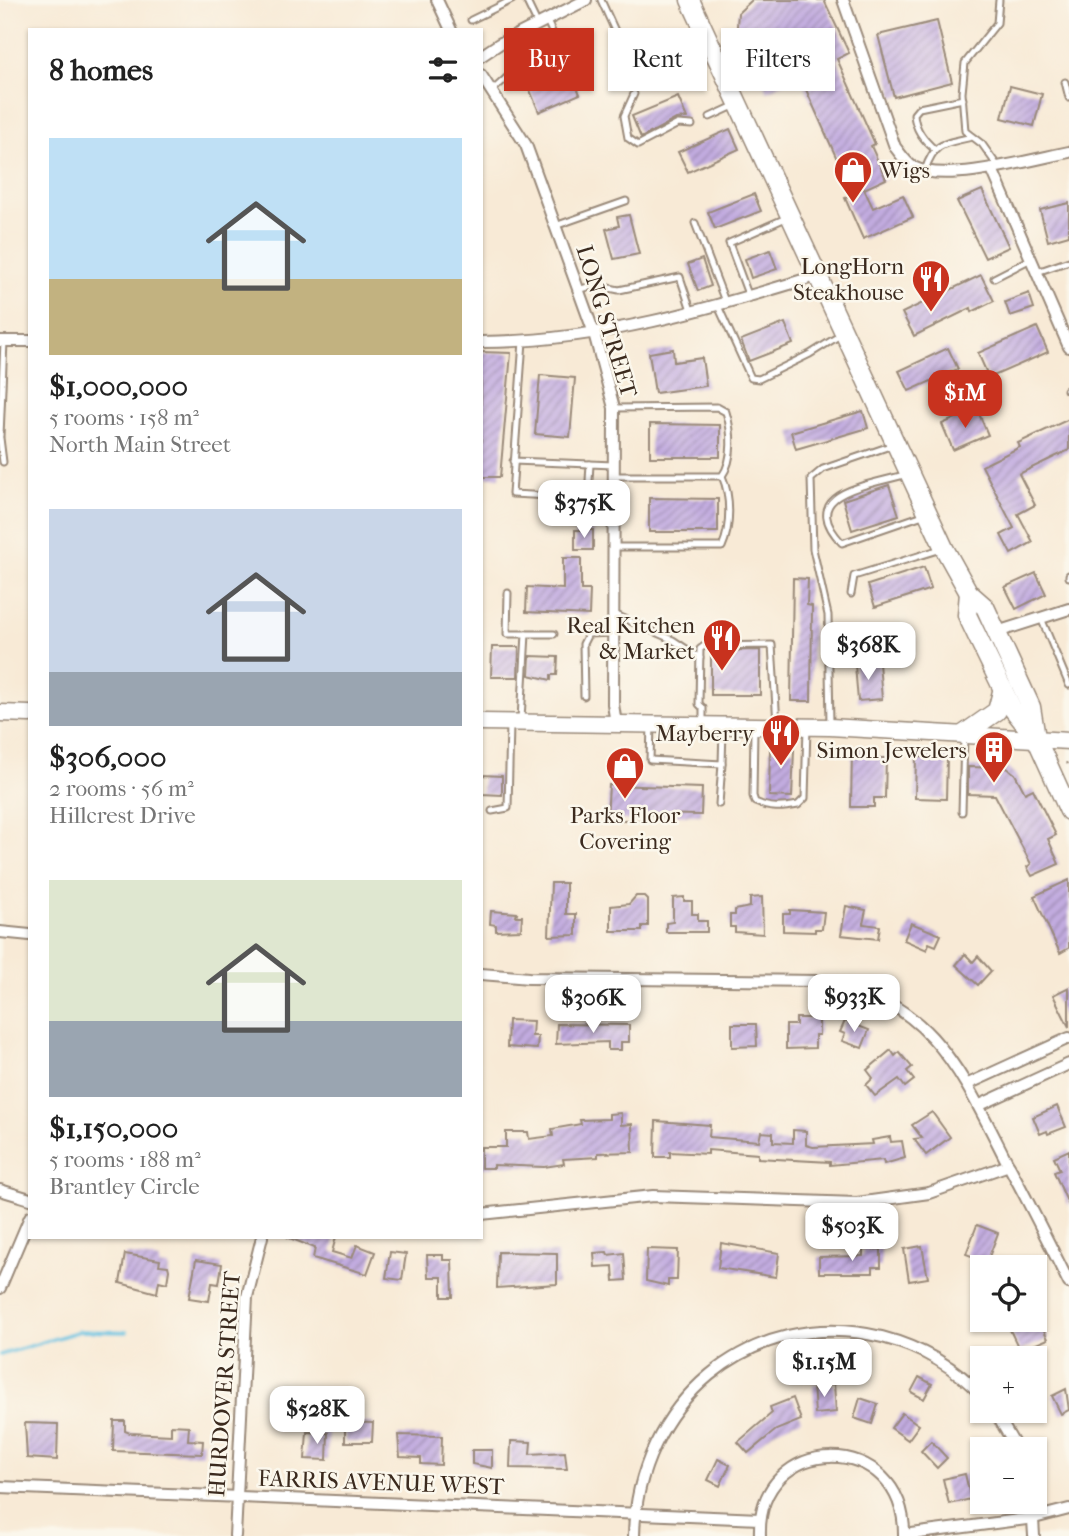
<!DOCTYPE html>
<meta charset="utf-8">
<style>
body{margin:0;font-family:"IM FELL French Canon",serif;background:#f6f6f6;color:#222;height:100vh;display:flex;flex-direction:column;font-size:26px;white-space:nowrap}
*{box-sizing:border-box;margin:0}
p{font-size:23px;color:#767676}
.icon{flex:none;width:38px;height:38px;fill:none;stroke:currentColor;stroke-width:2;stroke-linecap:round;stroke-linejoin:round}
.map{position:relative;flex:1;overflow:hidden}
.side{position:absolute;left:28px;top:28px;width:455px;height:1211px;display:flex;flex-direction:column;background:#fff;border-radius:0px;box-shadow:0 2px 5px #0004}
.side>*{flex:none}
.hud{position:absolute;left:504px;top:28px;width:458px;height:63px;display:flex;gap:14px}
.controls{position:absolute;left:970px;top:1255px;display:grid;gap:14px}
.controls a{display:grid;place-items:center;width:77px;height:77px;border-radius:0px;background:#fff;box-shadow:0 2px 5px #0004;font-size:35px}
.price{position:absolute;translate:-50% -60px;padding:0 16px;border-radius:14px;background:#fff;color:#222;font-size:23px;line-height:46px;filter:drop-shadow(0 2px 4px #0008)}
.price::after{content:'';position:absolute;left:50%;top:42px;width:21px;height:16px;margin-left:-10px;background:inherit;clip-path:polygon(0 0,100% 0,50% 100%)}
.price.current{background:#c8321e;color:#fff}
ul{padding:0;list-style:none}
li{display:grid;align-content:center;gap:14px;height:371px;padding:0 21px}
li span{display:grid;place-items:center;height:217px;border-radius:0px;color:#555}
li>.icon{margin-inline-start:auto}
span .icon{width:126px;height:126px;fill:#fffc;stroke-width:1}
li b{font-size:30px}
h2{display:flex;justify-content:space-between;align-items:center;height:84px;padding:0 21px;font-size:30px}
.chip{padding:0 24px;border-radius:0px;background:#fff;box-shadow:0 2px 5px #0004;font-size:24px;line-height:63px}
.chip.current{background:#c8321e;color:#fff}
.map>svg:first-child{display:block}
.lines{fill:none;stroke-linecap:round;stroke-linejoin:round}
.stream{stroke:#63c1e1;stroke-width:3.5}
.building{fill:url(#building-hatch)}
.lane-casing{stroke:#9a8a7a;stroke-width:9}
.street-casing{stroke:#9a8a7a;stroke-width:14}
.secondary-casing{stroke:#9a8a7a;stroke-width:19}
.primary-casing{stroke:#9a8a7a;stroke-width:21}
.path{stroke:#9a8a7a;stroke-width:2.5;stroke-dasharray:2 5;stroke-linecap:butt}
.lane{stroke:#fff;stroke-width:5}
.street{stroke:#fff;stroke-width:10}
.secondary{stroke:#fff;stroke-width:16}
.primary{stroke:#fff;stroke-width:18}
.labels{text-anchor:middle;stroke-width:5;stroke-linejoin:round;paint-order:stroke}
.poi-label{font-size:23px;fill:#3b2a1e;stroke:#fbf7ec;text-anchor:end}
.street-label{font-size:23px;fill:#3b2a1e;stroke:#fbf7ec}
</style>
<div class="map">
<svg width="1069" height="1536" viewBox="0 0 1069 1536">
<defs>
<pattern id="building-hatch" width="6" height="6" patternUnits="userSpaceOnUse" patternTransform="scale(1.75)"><rect width="6" height="6" fill="#c2ace0"/><path d="M-1 1l2-2M0 6l6-6M5 7l2-2" fill="none" stroke="#9f8cb5"/></pattern>
</defs>
<rect width="100%" height="100%" fill="#fbf7ec"/>
<filter id="ink" filterUnits="userSpaceOnUse"><feTurbulence type="fractalNoise" baseFrequency=".0143" numOctaves="2"/><feDisplacementMap in="SourceGraphic" scale="14" xChannelSelector="R" yChannelSelector="G"/><feConvolveMatrix kernelMatrix="1 2 1 2 8 2 1 2 1" color-interpolation-filters="sRGB"/></filter>
<filter id="wash" filterUnits="userSpaceOnUse"><feTurbulence type="fractalNoise" baseFrequency=".00686" numOctaves="4" result="noise"/><feDisplacementMap in="SourceGraphic" scale="28" xChannelSelector="R" yChannelSelector="G"/><feGaussianBlur stdDeviation="1.57" result="paint"/><feColorMatrix in="noise" values="0 0 0 0 0 0 0 0 0 0 0 0 0 0 0 0 0 1.4 0 .05"/><feComposite in="paint" operator="in"/></filter>
<g filter="url(#wash)">
<rect width="100%" height="100%" fill="#f8ead6"/>
<g class="lines">
<path class="stream" d="M0 1355 80 1331 127 1332"/>
</g>
<g id="blocks">
<g class="building">
<path d="M752 0H824L849 53 837 59 875 144 871 146 886 179 864 189 873 208 903 195 913 217 863 239 845 198 853 195 800 76 767 91 737 26 738 13Z"/>
<path d="M937 21 952 82 894 97 878 35Z"/>
<path d="M569 70 580 94 539 112 529 88Z"/>
<path d="M1010 86 1042 94 1034 126 1002 118Z"/>
<path d="M678 97 687 118 676 119 641 138 632 116Z"/>
<path d="M730 129 739 149 688 172 678 152Z"/>
<path d="M982 190 1009 247 985 258 957 201Z"/>
<path d="M754 194 761 211 715 229 708 212Z"/>
<path d="M1069 203V235L1048 241 1040 210Z"/>
<path d="M629 215 639 254 614 259 606 229 619 226 617 217Z"/>
<path d="M770 250 777 269 751 278 745 259Z"/>
<path d="M702 259 711 286 698 291 688 264Z"/>
<path d="M981 275 994 301 972 312 971 308 914 336 902 313Z"/>
<path d="M1029 293 1034 308 1010 316 1005 302Z"/>
<path d="M785 323 793 344 749 361 741 340Z"/>
<path d="M1037 327 1048 352 989 378 978 353Z"/>
<path d="M948 348 958 369 909 391 899 371Z"/>
<path d="M673 349 674 362 702 358 706 386 655 393 649 353Z"/>
<path d="M481 352 511 353 500 477H481Z"/>
<path d="M540 375 575 378 570 437 535 434Z"/>
<path d="M977 409 988 435 953 450 942 424Z"/>
<path d="M863 411 868 428 796 449 791 432Z"/>
<path d="M1069 419V450L1019 474 1035 505 1018 514 1033 542 1011 554 1001 535 1014 528 982 466 1020 447 1018 443Z"/>
<path d="M650 424 720 425V457H650Z"/>
<path d="M889 485 899 515 852 530 843 500Z"/>
<path d="M649 498 718 499V532H649Z"/>
<rect x="575" y="530" width="18" height="20"/>
<path d="M563 558H581V590H590L589 615 526 612 527 587 563 589Z"/>
<path d="M924 567 931 589 875 607 868 585Z"/>
<path d="M1036 573 1046 594 1016 609 1005 587Z"/>
<path d="M793 578 808 579 807 605 812 606 811 701H791Z"/>
<path d="M492 647H519L518 677H491Z"/>
<path d="M760 650V695H711V651Z"/>
<path d="M530 656 558 657 557 675H551V680L529 675Z"/>
<path d="M879 663 882 699 858 701 855 665Z"/>
<path d="M770 749 794 750 792 797 769 796Z"/>
<path d="M852 751H875V758H886L885 798H874V807H851Z"/>
<path d="M916 757 947 758 946 799 915 798Z"/>
<path d="M968 767 1007 768 1015 774 1025 793 1033 789 1056 835 1048 839 1059 864 1032 876 1027 867 1031 864 995 795 968 794Z"/>
<path d="M482 775 502 776V795L482 794Z"/>
<path d="M609 785 702 788 701 815 645 814 644 821 607 819Z"/>
<path d="M1069 880V948L1060 953 1034 896Z"/>
<path d="M551 883H566V914H576V935L549 936Z"/>
<path d="M636 896H644L648 900V926H642V931H611V906L629 904Z"/>
<path d="M684 897V901H692V914H698V921H707V932H666V923L673 922V898Z"/>
<path d="M762 897 763 934 735 932V927H730V915H735V910L750 907V898Z"/>
<path d="M846 906 866 910 863 924 880 926 878 939 841 935Z"/>
<path d="M790 910 824 912 822 929H815V932L783 931V914H790Z"/>
<path d="M491 911 517 913 516 916H522L521 930 496 931V925L490 924Z"/>
<path d="M911 923 941 935 936 946 929 943 927 950 904 940Z"/>
<path d="M965 954 973 962 978 956 991 971 978 985 956 965Z"/>
<path d="M1069 987V1027L1053 995Z"/>
<path d="M796 1018H819V1035H815V1048L786 1049V1025H796Z"/>
<path d="M508 1020 533 1021 532 1036H538L537 1049 507 1047Z"/>
<path d="M845 1021 869 1030 862 1048 842 1041 845 1034 840 1032Z"/>
<path d="M557 1024 629 1025V1042H621V1050H608V1042L556 1044Z"/>
<path d="M732 1024H756L757 1046 732 1047Z"/>
<path d="M891 1050 895 1056 899 1052 912 1067 907 1071 914 1080 905 1087 899 1079 875 1096 866 1085 873 1078 867 1070Z"/>
<path d="M1057 1106 1066 1127 1048 1134 1047 1131 1040 1134 1033 1117Z"/>
<path d="M932 1112 950 1137 926 1155 914 1139 922 1138 912 1125Z"/>
<path d="M621 1113V1125L632 1124 633 1152 598 1153V1157L563 1159 564 1164 544 1167 494 1165V1168H481V1147H506V1132H528L529 1139 553 1136 552 1129 581 1124 580 1120 609 1119V1114Z"/>
<path d="M656 1121 710 1125 709 1137 759 1141 761 1132 773 1133V1142L793 1143V1130L806 1131V1145L813 1147 873 1144 872 1140 890 1137 891 1142 902 1141 905 1158 884 1164 883 1160 830 1165V1162L758 1158V1154L708 1150V1154L670 1152V1157H655Z"/>
<path d="M1069 1150V1206L1054 1172 1060 1170 1054 1157Z"/>
<path d="M977 1225 998 1233 987 1262 966 1254Z"/>
<path d="M287 1237H336L332 1252 352 1258 357 1245 375 1252 367 1274 313 1258 315 1248Z"/>
<path d="M721 1243 779 1253 776 1277 718 1268Z"/>
<path d="M922 1246 928 1278 909 1281 904 1249Z"/>
<path d="M647 1249 678 1250 677 1280H668V1286L646 1281Z"/>
<path d="M881 1249V1267H873V1273H819V1257L863 1256V1250Z"/>
<path d="M390 1252 406 1254 402 1280 386 1278Z"/>
<path d="M498 1252 557 1253V1284L497 1288Z"/>
<path d="M607 1252 608 1255 624 1253 626 1280 614 1281 613 1266 595 1267 594 1253Z"/>
<path d="M125 1254 160 1260 159 1265 168 1266 169 1270 167 1283 159 1281 157 1293 120 1283Z"/>
<path d="M427 1255H443V1260H452L453 1297H442V1277H428Z"/>
<path d="M196 1260 222 1264 219 1284 212 1283 209 1301 189 1298Z"/>
<path d="M1038 1317 1048 1339 1020 1351 1010 1330Z"/>
<path d="M919 1377 932 1384 924 1399 911 1392Z"/>
<path d="M834 1384 836 1412 815 1414 813 1385Z"/>
<path d="M1066 1389 1069 1410 1061 1414 1052 1396Z"/>
<path d="M793 1398 801 1420 776 1430 748 1453 738 1442 772 1413 770 1407Z"/>
<path d="M860 1398 878 1404 872 1424 854 1418Z"/>
<path d="M902 1413 919 1425 908 1440 891 1428Z"/>
<path d="M114 1421H125V1431L130 1433 171 1435V1425L189 1426 188 1440 203 1441 202 1454 113 1451Z"/>
<path d="M345 1422 373 1423 372 1442H345Z"/>
<path d="M25 1423 58 1424 57 1460 27 1458Z"/>
<path d="M307 1432 328 1433 327 1460 305 1459Z"/>
<path d="M398 1435 442 1436 441 1465 421 1464V1458L400 1457Z"/>
<path d="M511 1441 531 1442 530 1454 565 1452 567 1469 510 1468Z"/>
<path d="M931 1441 947 1458 937 1468 921 1451Z"/>
<path d="M472 1450H492V1468L472 1464Z"/>
<path d="M718 1459 730 1465 720 1486 708 1480Z"/>
<path d="M965 1474 971 1499 949 1504 943 1479Z"/>
</g>
</g>
</g>
<g filter="url(#ink)">
<use href="#blocks" fill-opacity="0" stroke="#9a8a7a" stroke-width="2"/>
<g class="lines">
<g class="lane-casing">
<g id="lane">
<path d="M526 0 538 25"/>
<path d="M601 0 631 66 666 51"/>
<path d="M999 0 997 23 965 63 962 93 965 131 982 144 999 168"/>
<path d="M471 20 512 0"/>
<path d="M1065 82 1069 98"/>
<path d="M493 90 524 62 559 47 547 21"/>
<path d="M634 94 624 116 628 138 638 145 678 124 692 125"/>
<path d="M710 117 736 105"/>
<path d="M934 149C923 139 915 129 914 114L919 108 963 99"/>
<path d="M925 170C935 141 944 144 972 137"/>
<path d="M695 223 726 304"/>
<path d="M555 226 626 201"/>
<path d="M1037 272 1069 261"/>
<path d="M994 278 1031 259"/>
<path d="M578 290 595 285 619 290 680 277 692 313"/>
<path d="M749 297 729 243 786 218"/>
<path d="M718 306 751 378 759 379 810 354 842 334"/>
<path d="M523 341 512 494 588 498 590 464 613 465"/>
<path d="M1067 390 1069 389"/>
<path d="M614 408 717 407 726 412C732 431 734 459 722 476H615"/>
<path d="M0 436 4 341"/>
<path d="M0 438 3 462"/>
<path d="M513 461 590 464"/>
<path d="M907 474C874 485 793 491 842 543L926 514"/>
<path d="M615 547H722C731 527 731 496 722 476"/>
<path d="M1069 575V577"/>
<path d="M508 593 507 634H526"/>
<path d="M851 594 854 576 941 549"/>
<path d="M614 614 673 640 700 658"/>
<path d="M1041 618 1069 685"/>
<path d="M584 696 583 644 588 634 614 633"/>
<path d="M521 719 526 634H554"/>
<path d="M703 723V708L699 704 700 649 704 646 772 645 777 724"/>
<path d="M830 724 828 615 813 549 811 479 823 469 893 445"/>
<path d="M651 725 650 760 722 764 723 729"/>
<path d="M754 728 753 796 755 802C770 809 782 808 798 805L805 798 807 727"/>
<path d="M719 804 722 764"/>
<path d="M492 811 508 808 510 725"/>
<path d="M962 812 964 737"/>
</g>
</g>
<g class="street-casing">
<g id="street">
<path d="M437 0 451 30"/>
<path d="M843 0 895 147C900 153 906 163 913 167 945 184 1034 159 1069 152"/>
<path d="M481 56 499 44 586 0"/>
<path d="M481 75 526 145 594 333 614 408 613 704 616 724"/>
<path d="M992 169 1069 347"/>
<path d="M0 341H30"/>
<path d="M481 342C597 342 709 309 819 275"/>
<path d="M997 632 1069 609"/>
<path d="M0 932 30 935"/>
<path d="M481 974 529 978 819 981C931 996 962 1074 1008 1164 1029 1203 1049 1243 1069 1283"/>
<path d="M968 1084 1069 1038"/>
<path d="M980 1105 1069 1064"/>
<path d="M0 1190 30 1199"/>
<path d="M481 1214 653 1196 857 1203 929 1193 1009 1165"/>
<path d="M0 1288 30 1217"/>
<path d="M994 1410 1017 1449"/>
<path d="M0 1487 760 1519"/>
<path d="M1032 1502 1034 1536"/>
<path d="M904 1535 1034 1518 1069 1509"/>
<path d="M235 1536 247 1297 262 1237"/>
<path d="M634 1536C636 1405 751 1304 882 1337 920 1347 956 1367 982 1396"/>
<path d="M760 1536C756 1431 906 1430 904 1536"/>
</g>
</g>
<g class="secondary-casing">
<g id="secondary">
<path d="M0 713 30 714"/>
<path d="M481 722 830 727 1069 741"/>
</g>
</g>
<g class="primary-casing">
<g id="primary">
<path d="M690 0 944 548 969 593 985 607 1031 707 1036 738"/>
<path d="M969 593 967 615 979 640 1012 708 1036 738 1069 811"/>
<path d="M964 734 997 711 1003 688"/>
</g>
</g>
<path class="path" d="M1066 764 1069 759"/>
<use href="#lane" class="lane"/>
<use href="#street" class="street"/>
<use href="#secondary" class="secondary"/>
<use href="#primary" class="primary"/>
</g>
</g>
<defs>
<g id="shop-pin" transform="scale(2.0125)"><path d="M0 17L-7.5 6A9.5 9.5 0 1 1 7.5 6Z" fill="#c8321e" stroke="#fbf7ec"/><path d="M-5-2.5h2.3a2.7 3.5 0 0 1 5.4 0H5L5.5 6h-11ZM-1.5-2.5h3a1.5 2.3 0 0 0-3 0Z" fill="#fff"/></g>
<g id="restaurant-pin" transform="scale(2.0125)"><path d="M0 17L-7.5 6A9.5 9.5 0 1 1 7.5 6Z" fill="#c8321e" stroke="#fbf7ec"/><path d="M-5-6h1v4h1v-4h1v4h1v-4h1v5L-1.5 .5V6h-2V.5L-5-1ZM5-6V6H3V1.5H1.5Q1.5-4 5-6Z" fill="#fff"/></g>
<g id="building-pin" transform="scale(2.0125)"><path d="M0 17L-7.5 6A9.5 9.5 0 1 1 7.5 6Z" fill="#c8321e" stroke="#fbf7ec"/><path d="M-4-6H4V6H1V3H-1V6H-4ZM-2.5-4.3h1.7v1.8h-1.7ZM.8-4.3h1.7v1.8H.8ZM-2.5-1h1.7V.8h-1.7ZM.8-1h1.7V.8H.8Z" fill="#fff"/></g>
</defs>
<g fill-rule="evenodd">
<use href="#shop-pin" x="853" y="170"/>
<use href="#restaurant-pin" x="931" y="279"/>
<use href="#restaurant-pin" x="722" y="638"/>
<use href="#restaurant-pin" x="781" y="733"/>
<use href="#building-pin" x="994" y="750"/>
<use href="#shop-pin" x="625" y="766"/>
</g>
<g class="labels">
<g class="poi-label">
<text x="880" y="178" text-anchor="start">Wigs</text>
<text x="904" y="274">LongHorn<tspan x="904" dy="26">Steakhouse</tspan></text>
<text x="695" y="633">Real Kitchen<tspan x="695" dy="26">&amp; Market</tspan></text>
<text x="754" y="741">Mayberry</text>
<text x="967" y="758">Simon Jewelers</text>
<text x="625" y="823" text-anchor="middle">Parks Floor<tspan x="625" dy="26">Covering</tspan></text>
</g>
<g class="street-label">
<text transform="translate(607 321) rotate(73)" y="8">LONG STREET</text>
<text transform="translate(224 1384) rotate(-86)" y="8">HURDOVER STREET</text>
<text transform="translate(381 1482) rotate(2)" y="8">FARRIS AVENUE WEST</text>
</g>
</g>
</svg>
<div class="controls">
<a><svg class="icon" aria-label="locate" viewBox="0 0 24 24"><circle cx="12" cy="12" r="6"/><path d="M12 2v4M12 18v4M2 12h4M18 12h4"/></svg></a>
<a>+</a>
<a>−</a>
</div>
<b class="price current" style="left:965px;top:430px">$1M</b>
<b class="price" style="left:584px;top:540px">$375K</b>
<b class="price" style="left:868px;top:682px">$368K</b>
<b class="price" style="left:854px;top:1034px">$933K</b>
<b class="price" style="left:593px;top:1035px">$306K</b>
<b class="price" style="left:852px;top:1263px">$503K</b>
<b class="price" style="left:824px;top:1399px">$1.15M</b>
<b class="price" style="left:317px;top:1446px">$528K</b>
<div class="hud">
<a class="chip current">Buy</a>
<a class="chip">Rent</a>
<a class="chip">Filters</a>
</div>
<section class="side">
<h2>8 homes<svg class="icon" aria-label="filters" viewBox="0 0 24 24"><path d="M4 7h16M4 17h16"/><circle cx="9" cy="7" r="2"/><circle cx="15" cy="17" r="2"/></svg></h2>
<ul>
<li><span style="background:linear-gradient(#bfe0f5 65%,#c2b280 0)"><svg class="icon" aria-label="home" viewBox="0 0 24 24"><path d="M3 11l9-7 9 7M6 9v11h12V9"/></svg></span><div><b>$1,000,000</b><p>5 rooms · 158 m²</p><p>North Main Street</p></div></li>
<li><span style="background:linear-gradient(#c9d6e8 75%,#9aa5b1 0)"><svg class="icon" aria-label="home" viewBox="0 0 24 24"><path d="M3 11l9-7 9 7M6 9v11h12V9"/></svg></span><div><b>$306,000</b><p>2 rooms · 56 m²</p><p>Hillcrest Drive</p></div></li>
<li><span style="background:linear-gradient(#dfe7d0 65%,#9aa5b1 0)"><svg class="icon" aria-label="home" viewBox="0 0 24 24"><path d="M3 11l9-7 9 7M6 9v11h12V9"/></svg></span><div><b>$1,150,000</b><p>5 rooms · 188 m²</p><p>Brantley Circle</p></div></li>
</ul>
</section>
</div>
